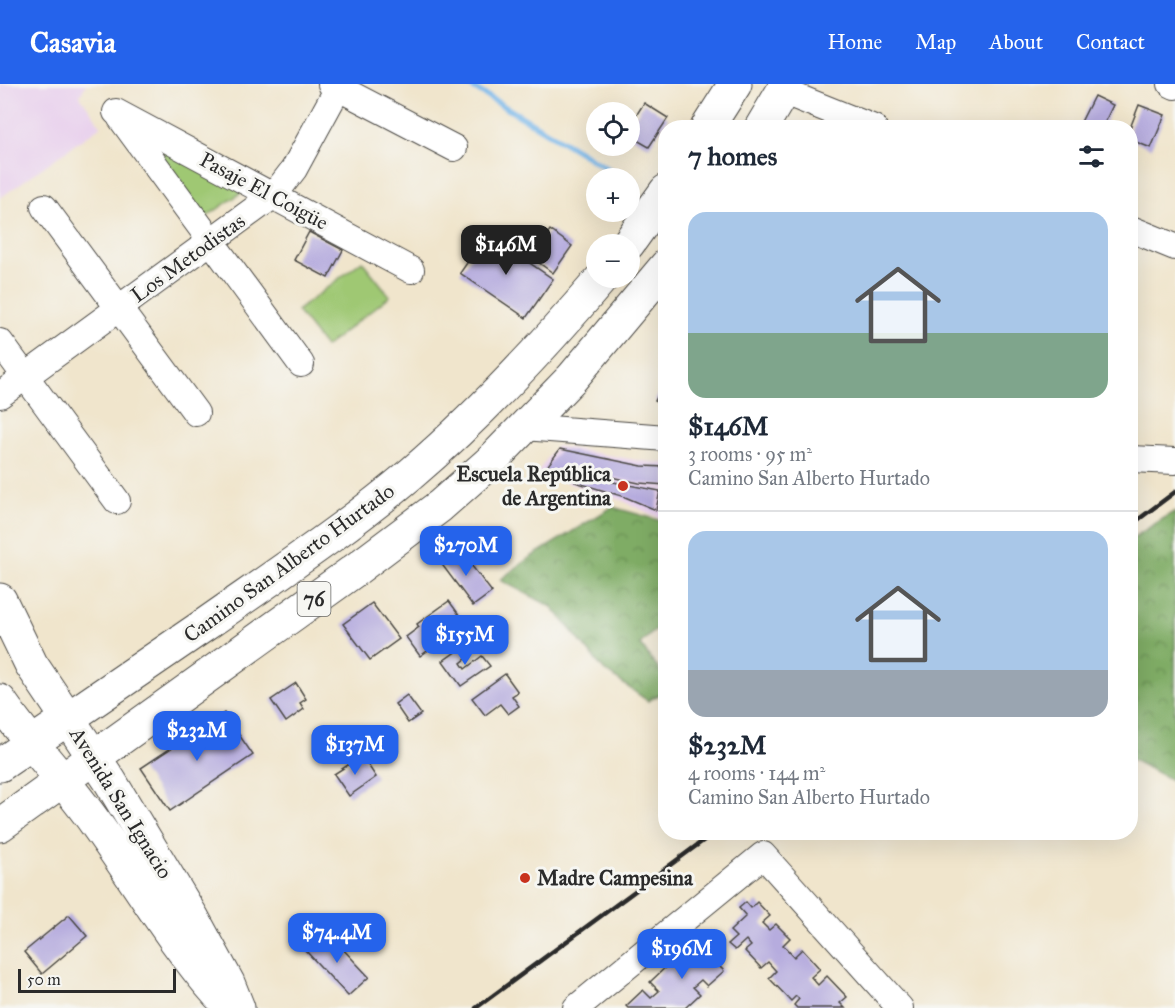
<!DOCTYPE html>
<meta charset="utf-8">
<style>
body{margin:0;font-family:"IM FELL Great Primer",serif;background:#f2f2f3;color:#1f2937;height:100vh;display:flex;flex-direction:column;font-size:22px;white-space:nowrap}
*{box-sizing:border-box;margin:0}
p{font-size:20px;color:#747a83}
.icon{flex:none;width:33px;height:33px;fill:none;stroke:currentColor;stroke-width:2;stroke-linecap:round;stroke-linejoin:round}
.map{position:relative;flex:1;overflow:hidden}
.drawer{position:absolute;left:658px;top:36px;width:480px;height:720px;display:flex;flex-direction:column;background:#fff;border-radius:24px;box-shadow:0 6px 24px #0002}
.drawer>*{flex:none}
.buttons{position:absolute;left:586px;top:18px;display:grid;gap:12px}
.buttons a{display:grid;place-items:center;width:54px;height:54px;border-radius:50%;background:#fff;box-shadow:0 6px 24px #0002;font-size:30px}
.scale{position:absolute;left:18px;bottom:15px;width:158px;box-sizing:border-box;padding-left:6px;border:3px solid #2b2b2b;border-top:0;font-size:16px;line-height:21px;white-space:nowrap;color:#2b2b2b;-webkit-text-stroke:4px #f6f6f2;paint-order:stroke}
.price{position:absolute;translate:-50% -51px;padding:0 14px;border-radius:12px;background:#2563eb;color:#fff;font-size:20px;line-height:39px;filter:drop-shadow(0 2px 3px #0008)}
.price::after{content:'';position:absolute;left:50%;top:36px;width:18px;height:14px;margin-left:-9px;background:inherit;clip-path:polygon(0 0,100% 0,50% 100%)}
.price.on{background:#222;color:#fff}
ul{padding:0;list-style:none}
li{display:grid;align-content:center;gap:12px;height:318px;padding:0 30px}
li+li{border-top:2px solid #e0e1e3}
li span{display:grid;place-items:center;height:186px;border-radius:18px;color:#555}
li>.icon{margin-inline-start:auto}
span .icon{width:108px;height:108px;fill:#fffc;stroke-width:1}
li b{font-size:26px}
h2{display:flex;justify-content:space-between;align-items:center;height:72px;padding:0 30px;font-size:26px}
header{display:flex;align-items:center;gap:36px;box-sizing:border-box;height:84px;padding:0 30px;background:#2563eb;color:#fff}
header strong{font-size:28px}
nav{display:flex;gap:33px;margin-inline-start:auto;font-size:21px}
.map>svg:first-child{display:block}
.built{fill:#e9d2ed}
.grass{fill:#9fc873;stroke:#657a4f;stroke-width:1.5}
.forest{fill:url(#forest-crowns);stroke:#556c48;stroke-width:1.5}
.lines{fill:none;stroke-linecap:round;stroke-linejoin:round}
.stream{stroke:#74b6e9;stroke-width:6}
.building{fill:#b6acde}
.minor-casing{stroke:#494743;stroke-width:28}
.major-casing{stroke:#494743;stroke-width:35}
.minor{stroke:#fff;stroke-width:26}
.major{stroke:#fff;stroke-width:33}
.rail{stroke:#2b2b2b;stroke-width:4.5}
.poi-dot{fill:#c8321e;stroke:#f6f6f2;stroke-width:2}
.labels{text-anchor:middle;stroke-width:6;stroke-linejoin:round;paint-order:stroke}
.shield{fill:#f6f6f2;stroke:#686867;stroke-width:1.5}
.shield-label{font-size:20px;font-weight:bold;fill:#2b2b2b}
.street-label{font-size:21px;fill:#2b2b2b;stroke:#f6f6f2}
.poi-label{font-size:21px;font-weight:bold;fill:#2b2b2b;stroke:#f6f6f2;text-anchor:end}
</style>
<header>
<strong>Casavia</strong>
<nav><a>Home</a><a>Map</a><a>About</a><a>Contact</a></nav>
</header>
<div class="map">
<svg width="1175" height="924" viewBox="0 0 1175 924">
<defs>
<pattern id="forest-crowns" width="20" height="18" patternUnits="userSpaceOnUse" patternTransform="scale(1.5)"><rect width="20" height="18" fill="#7fac65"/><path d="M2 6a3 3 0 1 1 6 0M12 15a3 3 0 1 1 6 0" fill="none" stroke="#688c53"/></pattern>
</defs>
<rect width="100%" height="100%" fill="#f6f6f2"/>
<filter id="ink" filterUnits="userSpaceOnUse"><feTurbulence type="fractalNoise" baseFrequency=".0167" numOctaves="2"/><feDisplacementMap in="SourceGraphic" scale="12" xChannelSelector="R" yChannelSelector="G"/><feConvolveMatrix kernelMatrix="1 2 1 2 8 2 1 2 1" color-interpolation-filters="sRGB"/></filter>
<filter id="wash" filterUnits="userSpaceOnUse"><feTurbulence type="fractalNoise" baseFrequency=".008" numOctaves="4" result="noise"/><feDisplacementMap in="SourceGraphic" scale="24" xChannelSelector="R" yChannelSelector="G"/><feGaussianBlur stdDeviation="1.35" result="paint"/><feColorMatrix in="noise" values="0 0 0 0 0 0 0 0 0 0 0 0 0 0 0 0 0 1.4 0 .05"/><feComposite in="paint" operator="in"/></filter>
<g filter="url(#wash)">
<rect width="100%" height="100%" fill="#f0e5cc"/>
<g class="built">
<path d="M0 0H86L80 12 101 42 0 114Z"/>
<path d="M556 362 641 377 666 379V437L621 416 537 389Z"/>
</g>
<g class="grass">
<path d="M145 53 248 104 203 135Z"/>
<path d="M362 177 390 212 325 263 297 227Z"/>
</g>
<g class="forest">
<path d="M612 423 666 438V536L640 560 666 595V607L648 617 604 586 552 523 500 496 529 474Z"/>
<path d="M1175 427V698L1131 675V455Z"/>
</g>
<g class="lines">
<g class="stream">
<path d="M467 0 623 94"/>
<path d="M630 99 637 103"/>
</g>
</g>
<g id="blocks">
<g class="building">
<path d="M1094 12 1113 21 1102 44H1092L1081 38Z"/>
<path d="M644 19 668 34 649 63 630 52V41Z"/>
<path d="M1139 21 1165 31 1151 64 1131 56 1130 44Z"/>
<path d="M550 146 572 162 553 189 531 173Z"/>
<path d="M309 148 343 166 328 194 294 176Z"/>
<path d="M487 150 553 195 526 234 460 189Z"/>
<path d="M666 296V323L655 317Z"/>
<path d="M560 365 642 382 666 383V401L639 399 568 384 566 395 543 388Z"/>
<path d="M577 391 660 407 656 426 625 413 575 398Z"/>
<path d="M458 464 492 508 473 522 440 478Z"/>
<path d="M449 517 466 540 420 572 406 553 419 543 417 540Z"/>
<path d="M372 519 399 555 370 576 343 540Z"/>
<path d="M464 562 471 571 461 579 465 585 482 572 490 582 461 602 443 577Z"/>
<path d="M505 590 518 608 512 612 519 622 508 630 500 620 485 631 472 614Z"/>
<path d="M296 599 306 615 300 619 304 625 286 638 271 616Z"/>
<path d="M407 611 421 630 408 639 395 620Z"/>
<path d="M224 629 253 671 170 727 141 684Z"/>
<path d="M362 672 376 693 349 712 334 690Z"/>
<path d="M746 818 751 824 757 818 770 832 762 839 769 846 776 840 790 854 783 861 794 873 802 865 820 885 811 893 818 901 827 892 847 913 840 919 845 924H797L794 921 799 915 796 912 791 917 769 894 776 887 768 878 761 884 745 867 751 862 746 856 735 866 728 860 736 853 730 847 746 832 739 824Z"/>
<path d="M69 831 87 852 42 890 24 868Z"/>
<path d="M326 847 369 893 348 912 305 866Z"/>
<path d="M694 858 702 867 709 860 723 875 717 880 724 887 707 902 701 896 693 903 700 910 685 924H628L626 922 643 906 651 914 659 907 650 898 669 880 676 887 686 877 680 871Z"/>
</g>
</g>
</g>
<g filter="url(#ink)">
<use href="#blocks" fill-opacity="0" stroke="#494743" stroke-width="1.5"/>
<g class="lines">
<g class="minor-casing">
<g id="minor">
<path d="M331 0 454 64"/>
<path d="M1171 0 1175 2"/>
<path d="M782 7 874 44"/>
<path d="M116 28 411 186"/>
<path d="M120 33 301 280"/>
<path d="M44 123 196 329"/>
<path d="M1131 145 1175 163"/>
<path d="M0 258 117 417"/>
<path d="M0 311 274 111 294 85 338 4"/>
<path d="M524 343 666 354"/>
<path d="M1131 375 1175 377"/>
<path d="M576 924 763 771 900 924"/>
</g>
</g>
<g class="major-casing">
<g id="major">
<path d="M707 44 735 0"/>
<path d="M761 44 787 0"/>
<path d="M628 160 666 107"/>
<path d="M0 516 31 580 110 697 192 833 228 899 238 924"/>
<path d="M0 617C29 660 66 697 96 740 137 797 172 858 219 911"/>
<path d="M0 681C69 634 137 587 206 540 276 491 347 444 412 389 481 330 543 263 602 194"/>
<path d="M0 741 355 486 440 422 492 376 572 294 666 182"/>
</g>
</g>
<use href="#minor" class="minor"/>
<use href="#major" class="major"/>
<g class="rail">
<path d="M1131 441 1175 408"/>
<path d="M476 924 715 748"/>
</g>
</g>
</g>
<g class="poi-dot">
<circle cx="623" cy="402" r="6"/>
<circle cx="525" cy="794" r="6"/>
</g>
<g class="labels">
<rect class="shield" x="297.5" y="498" width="33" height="34" rx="4.5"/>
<g class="shield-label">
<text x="314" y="522">76</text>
</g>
<g class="street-label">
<text transform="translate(264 107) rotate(28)" y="7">Pasaje El Coigüe</text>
<text transform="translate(188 174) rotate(-36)" y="7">Los Metodistas</text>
<text transform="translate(289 479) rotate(-36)" y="7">Camino San Alberto Hurtado</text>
<text transform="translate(121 719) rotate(58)" y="7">Avenida San Ignacio</text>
</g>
<g class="poi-label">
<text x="611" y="397">Escuela República<tspan x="611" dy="24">de Argentina</tspan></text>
<text x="537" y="801" text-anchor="start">Madre Campesina</text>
</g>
</g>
</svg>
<div class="buttons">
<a><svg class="icon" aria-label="locate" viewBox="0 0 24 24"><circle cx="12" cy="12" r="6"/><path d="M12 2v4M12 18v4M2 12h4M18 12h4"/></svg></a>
<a>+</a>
<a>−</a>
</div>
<div class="scale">50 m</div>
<b class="price on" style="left:506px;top:192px">$146M</b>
<b class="price" style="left:466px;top:493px">$270M</b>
<b class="price" style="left:465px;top:582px">$155M</b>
<b class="price" style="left:197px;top:678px">$232M</b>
<b class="price" style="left:355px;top:692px">$137M</b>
<b class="price" style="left:337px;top:880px">$74.4M</b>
<b class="price" style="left:682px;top:896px">$196M</b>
<section class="drawer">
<h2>7 homes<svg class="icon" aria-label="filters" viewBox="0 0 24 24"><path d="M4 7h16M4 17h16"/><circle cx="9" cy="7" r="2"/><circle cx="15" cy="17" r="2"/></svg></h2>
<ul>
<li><span style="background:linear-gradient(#a9c7e8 65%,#7fa58c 0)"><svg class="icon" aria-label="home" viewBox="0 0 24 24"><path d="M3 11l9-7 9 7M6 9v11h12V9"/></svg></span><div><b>$146M</b><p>3 rooms · 95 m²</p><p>Camino San Alberto Hurtado</p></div></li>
<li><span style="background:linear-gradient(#a9c7e8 75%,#9aa5b1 0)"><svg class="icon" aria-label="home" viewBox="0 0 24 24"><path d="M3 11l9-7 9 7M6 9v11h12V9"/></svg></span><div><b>$232M</b><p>4 rooms · 144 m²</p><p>Camino San Alberto Hurtado</p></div></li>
</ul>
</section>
</div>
